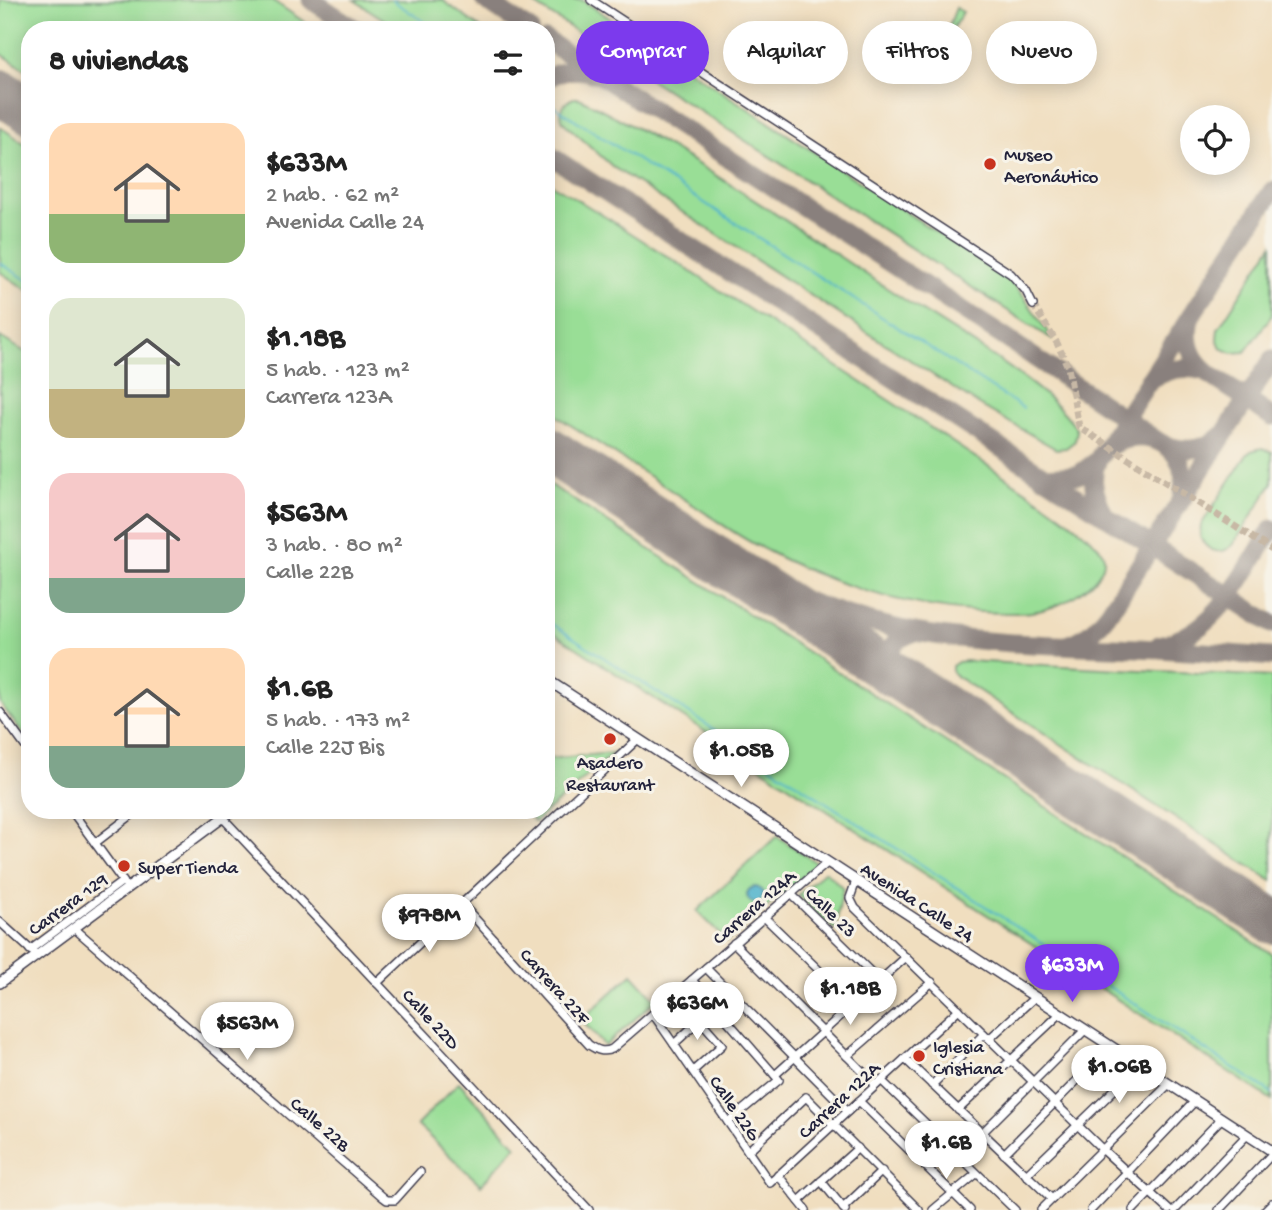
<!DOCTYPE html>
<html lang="es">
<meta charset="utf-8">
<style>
body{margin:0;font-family:"Gochi Hand",sans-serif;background:#f6f6f6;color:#222;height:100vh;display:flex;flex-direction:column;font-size:26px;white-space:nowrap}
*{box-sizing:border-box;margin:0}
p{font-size:23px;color:#767676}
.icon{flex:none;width:38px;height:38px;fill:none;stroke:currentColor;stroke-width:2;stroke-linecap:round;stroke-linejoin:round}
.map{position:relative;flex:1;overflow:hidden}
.details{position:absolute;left:21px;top:21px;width:534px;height:798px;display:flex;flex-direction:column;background:#fff;border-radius:28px;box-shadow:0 4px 18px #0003}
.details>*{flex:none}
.hud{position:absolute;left:576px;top:21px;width:590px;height:63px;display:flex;gap:14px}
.controls{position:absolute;left:1180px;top:105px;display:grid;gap:14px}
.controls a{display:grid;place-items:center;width:70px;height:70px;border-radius:50%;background:#fff;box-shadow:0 4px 18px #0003;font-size:35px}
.price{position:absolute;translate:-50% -60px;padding:0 16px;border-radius:24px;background:#fff;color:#222;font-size:23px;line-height:46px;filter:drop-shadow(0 2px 4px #0008)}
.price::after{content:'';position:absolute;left:50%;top:42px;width:21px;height:16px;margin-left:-10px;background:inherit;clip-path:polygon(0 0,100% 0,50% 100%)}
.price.current{background:#7c3aed;color:#fff}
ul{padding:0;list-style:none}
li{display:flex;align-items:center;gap:21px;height:175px;padding:0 28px}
li span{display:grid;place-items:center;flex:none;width:196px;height:140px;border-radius:21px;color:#555}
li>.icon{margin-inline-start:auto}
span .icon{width:84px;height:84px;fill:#fffc;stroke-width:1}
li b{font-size:30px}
h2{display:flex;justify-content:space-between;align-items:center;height:84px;padding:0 28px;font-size:30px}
.chip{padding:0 24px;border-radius:32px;background:#fff;box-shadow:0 4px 18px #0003;font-size:24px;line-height:63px}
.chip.current{background:#7c3aed;color:#fff}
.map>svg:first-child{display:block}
.green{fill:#99de96;stroke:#5e8068;stroke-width:2}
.water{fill:#4db2cc;stroke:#386a84;stroke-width:2}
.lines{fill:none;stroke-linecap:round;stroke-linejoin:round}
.stream{stroke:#4db2cc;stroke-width:2}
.taxiway{stroke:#89807d;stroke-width:19}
.runway{stroke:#89807d;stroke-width:46}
.minor-tunnel{stroke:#c7b8a5;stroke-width:7;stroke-dasharray:7 3.5;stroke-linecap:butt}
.minor-casing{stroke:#413e4f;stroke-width:10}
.major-casing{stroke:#413e4f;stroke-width:12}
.minor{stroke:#fff;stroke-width:7}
.major{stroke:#fff;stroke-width:9}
.poi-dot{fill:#c8321e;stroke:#f7f3e8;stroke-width:2.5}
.labels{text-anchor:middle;stroke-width:6;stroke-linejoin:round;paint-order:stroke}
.poi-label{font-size:19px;fill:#22223b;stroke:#f7f3e8;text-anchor:start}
.street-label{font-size:19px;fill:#22223b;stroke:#f7f3e8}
</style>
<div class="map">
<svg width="1272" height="1210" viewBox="0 0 1272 1210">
<rect width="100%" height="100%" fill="#f7f3e8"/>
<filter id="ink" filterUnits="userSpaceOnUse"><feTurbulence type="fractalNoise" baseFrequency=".0143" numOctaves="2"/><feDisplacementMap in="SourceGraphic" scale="14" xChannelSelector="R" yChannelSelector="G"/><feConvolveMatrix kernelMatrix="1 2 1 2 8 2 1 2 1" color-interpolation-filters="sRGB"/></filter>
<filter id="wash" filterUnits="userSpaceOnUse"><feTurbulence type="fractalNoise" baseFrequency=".00686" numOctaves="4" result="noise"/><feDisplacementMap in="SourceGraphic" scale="28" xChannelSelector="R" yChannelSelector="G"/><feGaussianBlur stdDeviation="1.57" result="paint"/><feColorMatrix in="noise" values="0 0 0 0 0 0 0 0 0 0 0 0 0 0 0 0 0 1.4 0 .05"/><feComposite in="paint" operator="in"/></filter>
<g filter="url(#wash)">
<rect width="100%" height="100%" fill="#f0debf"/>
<g class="green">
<path d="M0 0H272L316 30H30V73L0 53Z"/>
<path d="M354 0H442L483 30H400Z"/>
<path d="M528 0H582L1011 281 1024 297 1053 340Z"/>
<path d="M956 8 963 12 943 43 937 39 949 26Z"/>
<path d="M574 98H579C693 154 798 230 905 300 943 325 1061 393 1077 431L1075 441 1066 448 1056 449 976 403 613 167 563 122C558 111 563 102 574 98Z"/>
<path d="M0 127 30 147V292L0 272Z"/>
<path d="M546 181C603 214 658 250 713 286 798 341 883 396 967 452 990 467 1097 534 1103 554 1109 570 1088 587 1076 595 1047 616 1016 614 981 612 903 607 825 583 756 545 731 532 708 514 684 499 638 469 592 439 546 409Z"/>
<path d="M1272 245V315L1245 352 1232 353 1221 348 1217 338 1218 329Z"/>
<path d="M0 337 30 355V743L0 703Z"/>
<path d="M1262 448 1272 452V484L1233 545C1221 556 1207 552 1200 537L1201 525 1246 456 1251 451Z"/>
<path d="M546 482 1272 954V1100L546 628Z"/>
<path d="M966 661 1272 677V881L956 676 952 671V666L958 662Z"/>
<path d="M613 753 535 822 524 810H546V759Z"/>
<path d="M777 836 818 864 727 941 697 911Z"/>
<path d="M825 871 843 888 835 930 798 895Z"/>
<path d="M632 974 656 1000 605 1046 581 1020Z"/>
<path d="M459 1082 516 1146 481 1185 417 1125Z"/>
</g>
<circle class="water" cx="755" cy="895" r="8"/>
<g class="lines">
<g class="stream">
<path d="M392 0 436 30"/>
<path d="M546 101 1023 408"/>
<path d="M0 263 30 282"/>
<path d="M546 620 1272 1093"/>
</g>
<g class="taxiway">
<path d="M311 0 357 30"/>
<path d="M484 0 530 30"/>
<path d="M546 40 1007 339 1158 441"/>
<path d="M546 80C558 70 577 68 592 73"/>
<path d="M546 153 1272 624"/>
<path d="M1190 319C1181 359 1206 373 1236 392 1248 400 1260 409 1272 417"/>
<path d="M1149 380C1169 370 1182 365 1204 371"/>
<path d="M1165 445C1186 452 1204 451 1221 436"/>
<path d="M1104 450C1143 421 1194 446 1182 496"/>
<path d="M1043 477 1078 475 1097 461"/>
<path d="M1105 516C1096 497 1089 482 1097 461L1272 191"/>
<path d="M739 573C796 598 853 621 915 632 989 645 1065 645 1139 648 1183 650 1228 654 1272 657"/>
<path d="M1069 644C1088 639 1099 625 1110 611L1272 360"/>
<path d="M1159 645C1215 636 1244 573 1272 529"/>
<path d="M908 683C889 660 880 644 915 632"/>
</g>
<g class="runway">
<path d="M0 92 30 111"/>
<path d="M546 448 1272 921"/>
</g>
</g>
</g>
<g filter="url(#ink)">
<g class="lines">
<path class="minor-tunnel" d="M1033 305 1057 343 1068 367 1079 427 1272 550"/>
<g class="minor-casing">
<g id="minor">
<path d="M591 0 1011 274 1026 291 1033 305"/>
<path d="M0 712 30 753"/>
<path d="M71 810 124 883"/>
<path d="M223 818 589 1210"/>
<path d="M95 843 138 810"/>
<path d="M856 881 850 898 855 908 1101 1148 1169 1210"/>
<path d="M791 894 880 981"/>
<path d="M462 904 589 1045C597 1050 603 1053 612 1049L827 863"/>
<path d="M764 917 854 1004"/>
<path d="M0 922 33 952"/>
<path d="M74 928 383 1197 387 1200H395L420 1172"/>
<path d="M734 943 876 1085"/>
<path d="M30 950 123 881"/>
<path d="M706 968 848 1111"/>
<path d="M692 980 779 1080 728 1122"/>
<path d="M377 983 638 739"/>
<path d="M653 1014 770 1183 959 1009"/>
<path d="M989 1039 1035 997"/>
<path d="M674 1044 700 1020 722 1045 693 1071"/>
<path d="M847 1056 932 982"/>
<path d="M905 1059 1052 1199"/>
<path d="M775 1075 906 957"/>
<path d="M881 1080 1015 1210"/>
<path d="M932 1085 984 1034"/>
<path d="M859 1101 970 1210"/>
<path d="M958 1110 1060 1014"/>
<path d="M982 1133 1085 1030"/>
<path d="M748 1151 806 1097 919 1210"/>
<path d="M1004 1154 1111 1046"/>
<path d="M778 1175 806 1210"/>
<path d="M1026 1175 1140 1065"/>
<path d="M821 1181 845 1210"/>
<path d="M799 1201 858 1148"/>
<path d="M843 1208 882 1171"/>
<path d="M933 1210 976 1174"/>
<path d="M1041 1210 1169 1084"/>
<path d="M1091 1210 1195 1101"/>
<path d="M1133 1210 1222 1118"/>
<path d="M1175 1210 1247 1135"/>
<path d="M1219 1210 1272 1154"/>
<path d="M1265 1210 1272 1203"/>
</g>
</g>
<g class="major-casing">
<g id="major">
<path d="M546 679 1272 1151"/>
<path d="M0 983 233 810"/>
</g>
</g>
<use href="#minor" class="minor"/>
<use href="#major" class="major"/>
</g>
</g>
<g class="poi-dot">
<circle cx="990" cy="164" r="7"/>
<circle cx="610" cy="739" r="7"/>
<circle cx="124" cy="866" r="7"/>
<circle cx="919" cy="1056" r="7"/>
</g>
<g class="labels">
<g class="poi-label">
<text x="1004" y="160">Museo<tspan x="1004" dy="22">Aeronáutico</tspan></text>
<text x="610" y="768" text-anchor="middle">Asadero<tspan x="610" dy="22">Restaurant</tspan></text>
<text x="138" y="873">Super Tienda</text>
<text x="933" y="1052">Iglesia<tspan x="933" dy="22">Cristiana</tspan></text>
</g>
<g class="street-label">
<text transform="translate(918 901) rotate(33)" y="7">Avenida Calle 24</text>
<text transform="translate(67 903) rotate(-36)" y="7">Carrera 129</text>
<text transform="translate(753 906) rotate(-41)" y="7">Carrera 124A</text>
<text transform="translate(832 911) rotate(44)" y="7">Calle 23</text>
<text transform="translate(556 985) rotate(48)" y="7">Carrera 22F</text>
<text transform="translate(432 1018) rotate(47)" y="7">Calle 22D</text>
<text transform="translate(838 1099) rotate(-43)" y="7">Carrera 122A</text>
<text transform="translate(736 1107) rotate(55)" y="7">Calle 22G</text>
<text transform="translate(321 1123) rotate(41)" y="7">Calle 22B</text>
</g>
</g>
</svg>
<div class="controls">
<a><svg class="icon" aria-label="locate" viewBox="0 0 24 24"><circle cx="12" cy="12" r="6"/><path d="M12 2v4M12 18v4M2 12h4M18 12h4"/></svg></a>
</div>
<b class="price" style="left:741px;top:789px">$1.05B</b>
<b class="price" style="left:429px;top:954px">$978M</b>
<b class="price current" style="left:1072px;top:1004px">$633M</b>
<b class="price" style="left:850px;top:1027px">$1.18B</b>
<b class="price" style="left:697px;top:1042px">$636M</b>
<b class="price" style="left:247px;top:1062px">$563M</b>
<b class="price" style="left:1119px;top:1105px">$1.06B</b>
<b class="price" style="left:946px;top:1181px">$1.6B</b>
<div class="hud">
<a class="chip current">Comprar</a>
<a class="chip">Alquilar</a>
<a class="chip">Filtros</a>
<a class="chip">Nuevo</a>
</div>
<section class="details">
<h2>8 viviendas<svg class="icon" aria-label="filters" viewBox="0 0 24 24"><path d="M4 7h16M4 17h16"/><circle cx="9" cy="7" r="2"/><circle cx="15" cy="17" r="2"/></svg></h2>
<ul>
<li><span style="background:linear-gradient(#ffd9b3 65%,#8fb573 0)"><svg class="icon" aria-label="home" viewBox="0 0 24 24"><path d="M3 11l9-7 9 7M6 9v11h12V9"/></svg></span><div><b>$633M</b><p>2 hab. · 62 m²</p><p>Avenida Calle 24</p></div></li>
<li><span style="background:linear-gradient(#dfe7d0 65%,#c2b280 0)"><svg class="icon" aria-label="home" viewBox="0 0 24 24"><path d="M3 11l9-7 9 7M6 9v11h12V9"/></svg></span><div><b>$1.18B</b><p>5 hab. · 123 m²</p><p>Carrera 123A</p></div></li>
<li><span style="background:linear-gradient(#f6c9c9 75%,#7fa58c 0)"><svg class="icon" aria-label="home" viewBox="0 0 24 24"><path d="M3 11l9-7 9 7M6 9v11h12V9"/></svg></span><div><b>$563M</b><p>3 hab. · 80 m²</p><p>Calle 22B</p></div></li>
<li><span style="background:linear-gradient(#ffd9b3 70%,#7fa58c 0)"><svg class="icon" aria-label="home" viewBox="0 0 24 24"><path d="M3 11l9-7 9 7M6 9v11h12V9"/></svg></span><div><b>$1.6B</b><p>5 hab. · 173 m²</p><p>Calle 22J Bis</p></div></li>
</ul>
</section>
</div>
